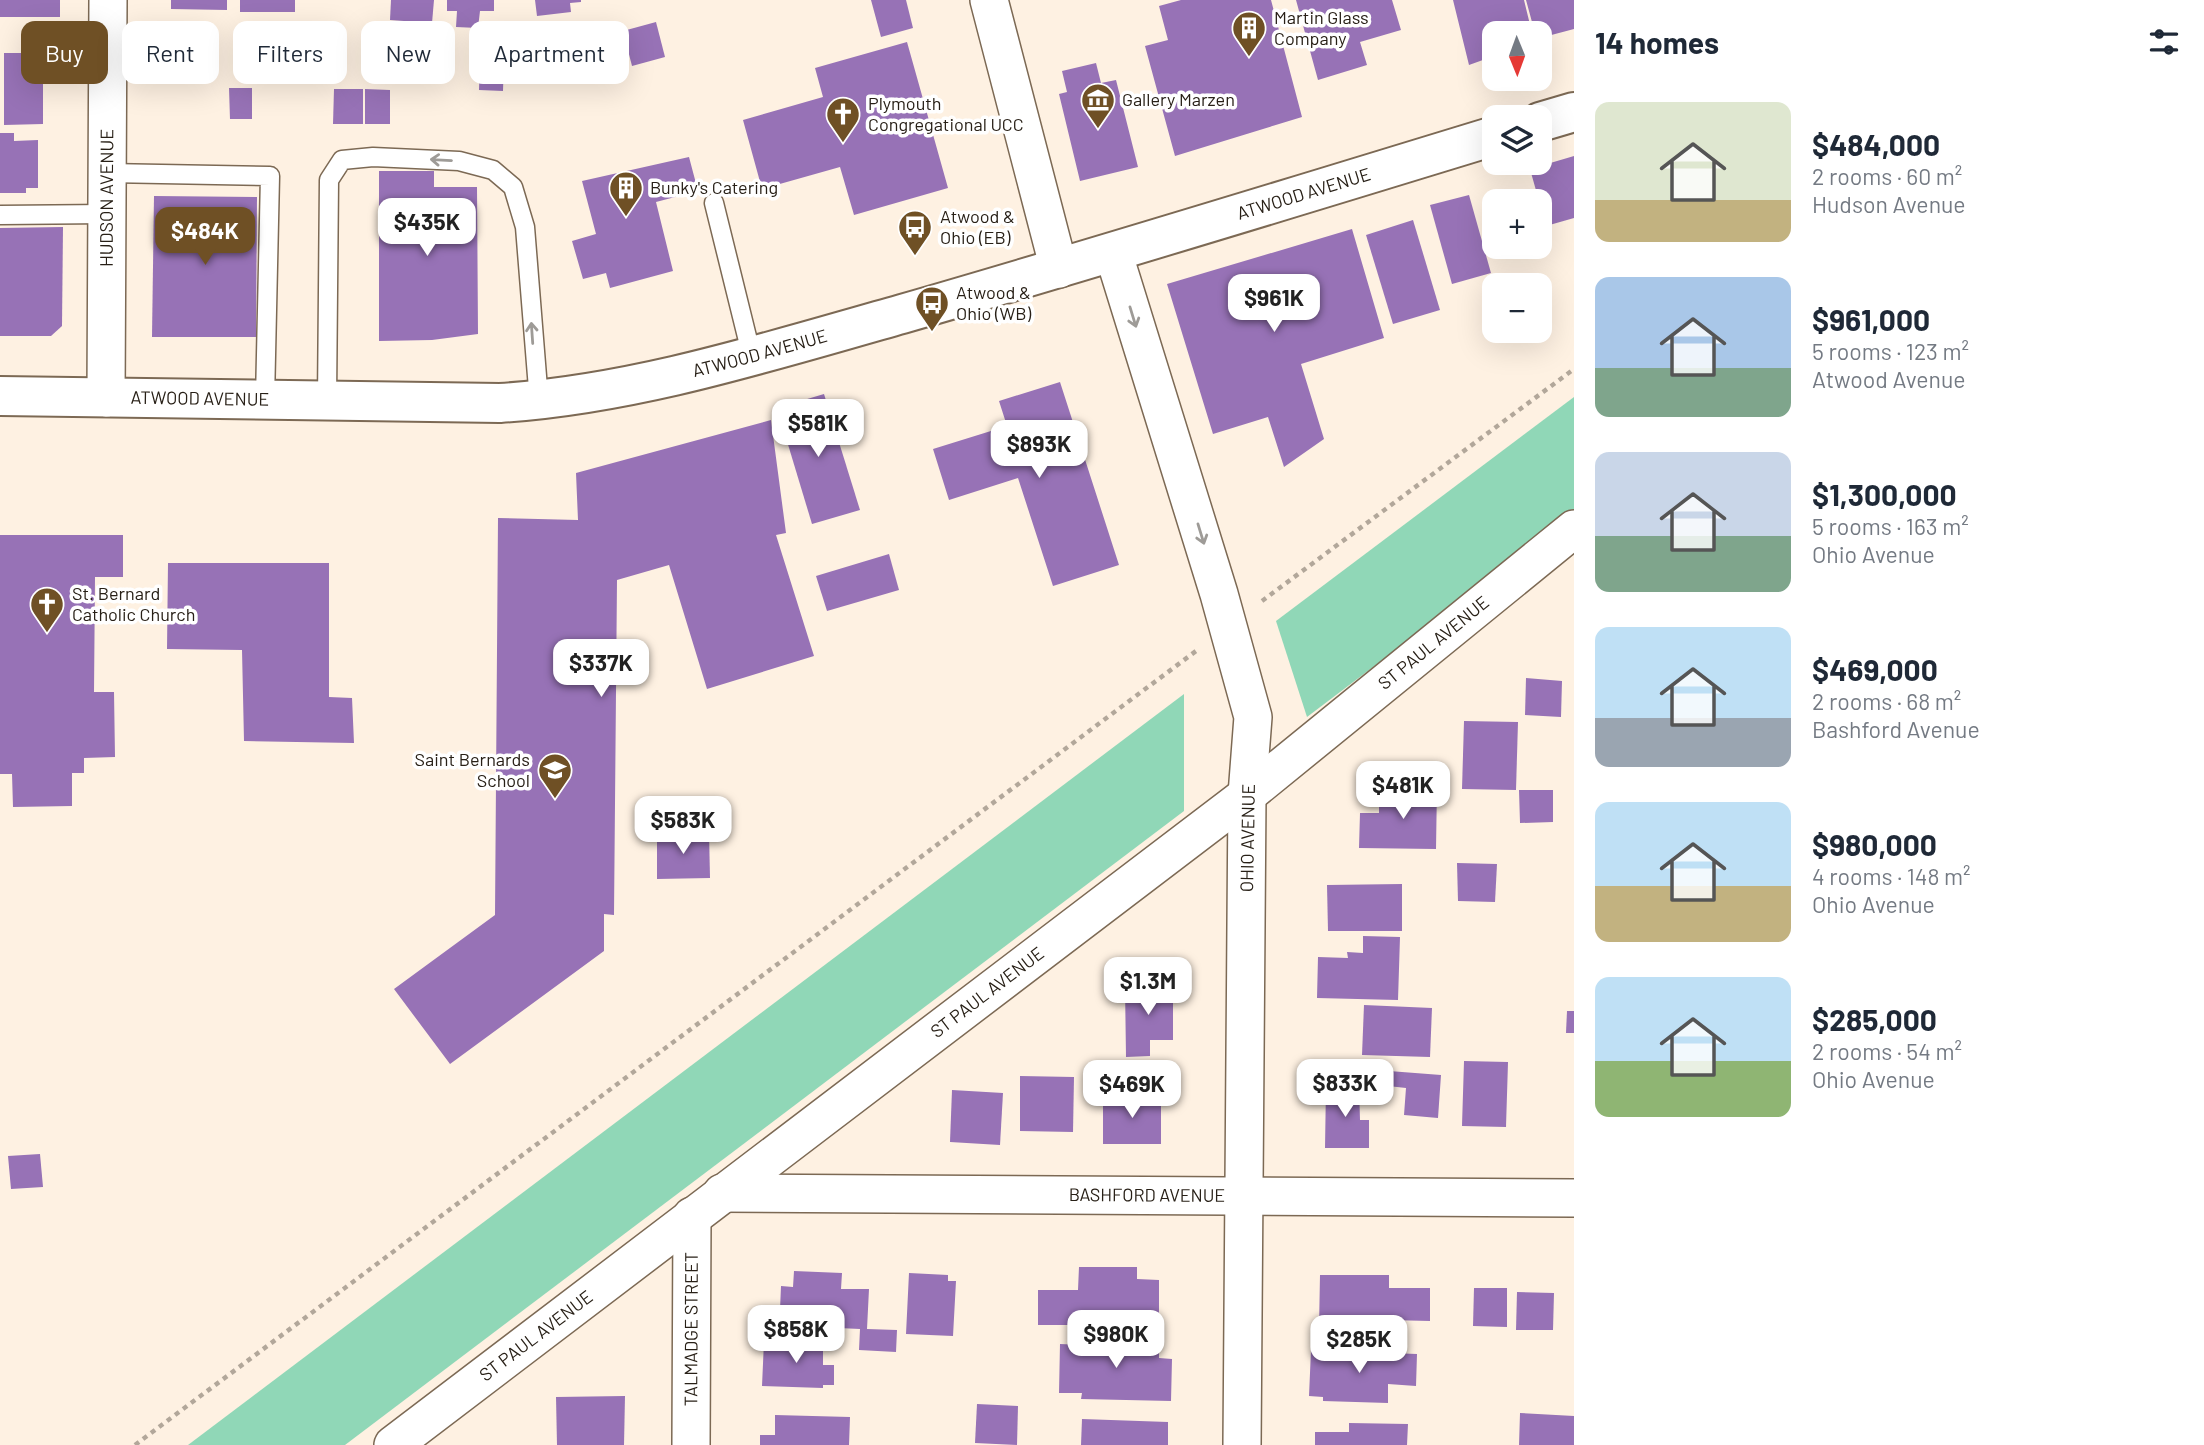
<!DOCTYPE html>
<meta charset="utf-8">
<style>
body{margin:0;font-family:Barlow,sans-serif;background:#f2f2f3;color:#1f2937;height:100vh;display:flex;flex-direction:column;font-size:26px;white-space:nowrap}
*{box-sizing:border-box;margin:0}
p{font-size:23px;color:#747a83}
.icon{flex:none;width:38px;height:38px;fill:none;stroke:currentColor;stroke-width:2;stroke-linecap:round;stroke-linejoin:round}
.map{position:relative;flex:1;overflow:hidden}
.side{display:flex;flex-direction:column;background:#fff;width:630px}
.side>*{flex:none}
.guide{position:absolute;left:21px;top:21px;width:665px;height:63px;display:flex;gap:14px}
.needle{width:46px;rotate:179deg}
.buttons{position:absolute;left:1482px;top:21px;display:grid;gap:14px}
.buttons a{display:grid;place-items:center;width:70px;height:70px;border-radius:14px;background:#fff;box-shadow:0 7px 28px #0002;font-size:35px}
.price{position:absolute;translate:-50% -60px;padding:0 16px;border-radius:14px;background:#fff;color:#222;font-size:23px;line-height:46px;filter:drop-shadow(0 2px 4px #0008)}
.price::after{content:'';position:absolute;left:50%;top:42px;width:21px;height:16px;margin-left:-10px;background:inherit;clip-path:polygon(0 0,100% 0,50% 100%)}
.price.selected{background:#6f5025;color:#fff}
ul{padding:0;list-style:none}
li{display:flex;align-items:center;gap:21px;height:175px;padding:0 21px}
li span{display:grid;place-items:center;flex:none;width:196px;height:140px;border-radius:14px;color:#555}
li>.icon{margin-inline-start:auto}
span .icon{width:84px;height:84px;fill:#fffc;stroke-width:1}
li b{font-size:30px}
h2{display:flex;justify-content:space-between;align-items:center;height:84px;padding:0 21px;font-size:30px}
.pill{padding:0 24px;border-radius:14px;background:#fff;box-shadow:0 7px 28px #0002;font-size:24px;line-height:63px}
.pill.selected{background:#6f5025;color:#fff}
main{display:flex;flex:1;min-height:0}
.map>svg:first-child{display:block}
.green{fill:#90d7b7}
.building{fill:#9772b6}
.lines{fill:none;stroke-linecap:round;stroke-linejoin:round}
.service-casing{stroke:#7c6954;stroke-width:21}
.minor-casing{stroke:#7c6954;stroke-width:40}
.tertiary-casing{stroke:#7c6954;stroke-width:42}
.path{stroke:#b2a79a;stroke-width:4.5;stroke-dasharray:5 5;stroke-linecap:butt}
.service{stroke:#fff;stroke-width:18}
.minor{stroke:#fff;stroke-width:37}
.tertiary{stroke:#fff;stroke-width:38}
.oneway{stroke:#9e9b97}
.labels{text-anchor:middle;stroke-width:7;stroke-linejoin:round;paint-order:stroke}
.poi-label{font-size:18px;fill:#282017;stroke:#fff;text-anchor:start}
.street-label{font-size:18px;fill:#282017;stroke:#fff}
</style>
<main>
<div class="map">
<svg width="1574" height="1445" viewBox="0 0 1574 1445">
<rect width="100%" height="100%" fill="#fef1e2"/>
<g class="green">
<path d="M1574 397V515L1307 717 1276 621Z"/>
<path d="M1184 694V811L345 1445H188Z"/>
</g>
<g class="building">
<rect x="0" y="0" width="60" height="17"/>
<path d="M171 0H227V10L171 9Z"/>
<rect x="240" y="0" width="55" height="12"/>
<path d="M391 0H434L432 23 390 20Z"/>
<path d="M447 0H494V11H480L478 28 456 27 457 11H447Z"/>
<path d="M535 0H581V2L570 3 571 12 537 16Z"/>
<path d="M871 0H906L913 28 881 37Z"/>
<path d="M1181 0H1271L1302 117 1175 156 1145 46 1168 40 1159 6Z"/>
<path d="M1296 0H1392L1401 30 1360 42 1367 65 1318 80Z"/>
<path d="M1453 0H1524L1532 33H1494V56L1469 65Z"/>
<path d="M1526 0H1574V29L1540 38V33H1535Z"/>
<path d="M656 22 665 57 632 66 623 31Z"/>
<path d="M907 42 948 188 854 215 840 167 762 189 743 120 823 97 815 68Z"/>
<path d="M4 53H43V124L4 125Z"/>
<path d="M480 54 504 55 503 91 479 90Z"/>
<path d="M1096 63 1101 83 1116 80 1138 167 1080 181 1059 94 1067 92 1062 71Z"/>
<path d="M229 88H252V119H230Z"/>
<path d="M334 89H363V124H333Z"/>
<path d="M365 89 390 90V124H365Z"/>
<path d="M0 133H14V141L38 140V188H26V193H0Z"/>
<path d="M1574 156V218L1546 226 1530 169Z"/>
<path d="M689 157 698 191 656 202 673 271 610 288 606 273 583 279 572 241 596 234 582 181Z"/>
<path d="M379 171H434V187H477L478 334 432 340 379 341Z"/>
<path d="M1469 195 1491 273 1452 284 1430 205Z"/>
<path d="M154 196 257 197 256 337H152Z"/>
<path d="M1413 220 1440 310 1393 324 1366 235Z"/>
<path d="M63 227 62 326 51 336H0V228Z"/>
<path d="M1352 229 1384 338 1301 364 1324 439 1284 467 1268 417 1213 434 1167 284Z"/>
<path d="M1060 382 1119 565 1053 586 1018 478 949 500 933 449 1007 426 999 401Z"/>
<path d="M824 394 860 510 812 524 777 408Z"/>
<path d="M771 420 786 533 776 535 814 656 707 689 669 565 617 580 614 915 604 914V951L450 1064 394 989 495 915 498 518 578 520 576 473Z"/>
<path d="M0 535H123V577H95L94 692H114L115 757 84 758V773H72V806L13 807 12 774H0Z"/>
<path d="M889 554 899 590 827 611 816 576Z"/>
<path d="M168 563H329V697L352 698 354 743 244 741 242 650 167 649Z"/>
<path d="M1526 678 1562 681 1561 717 1525 715Z"/>
<path d="M1464 721 1518 722 1516 790 1462 789Z"/>
<path d="M1401 785 1437 786 1436 849 1359 848 1360 813H1379V799L1401 800Z"/>
<path d="M1519 790H1553V822L1520 823Z"/>
<path d="M709 832 710 878 657 879V833Z"/>
<path d="M1457 863 1497 864 1495 902 1458 901Z"/>
<path d="M1402 884V931H1328L1327 885Z"/>
<path d="M1363 936 1400 937 1398 1000 1317 998 1318 957 1348 958 1347 952 1363 953Z"/>
<path d="M1173 985V1040H1150V1056L1126 1057 1125 986Z"/>
<path d="M1364 1005 1432 1008 1430 1057 1362 1055Z"/>
<path d="M1567 1011H1574V1033H1566Z"/>
<path d="M1464 1061 1508 1062 1506 1127 1462 1126Z"/>
<path d="M1389 1071 1441 1075 1438 1118 1404 1115 1406 1088 1388 1086Z"/>
<path d="M1020 1076 1074 1077 1073 1132 1020 1131Z"/>
<path d="M1326 1086H1359L1360 1120H1369V1148H1325Z"/>
<path d="M952 1090 1003 1093 1000 1145 950 1142Z"/>
<rect x="1103" y="1097" width="58" height="47"/>
<path d="M40 1154 43 1187 11 1189 8 1156Z"/>
<path d="M1079 1267H1137V1279L1159 1280V1325H1084V1315H1077V1325H1038V1290H1078Z"/>
<path d="M794 1271 842 1273 841 1289H869L867 1329 897 1330 896 1352 859 1350 860 1329 796 1326 797 1311 780 1310 781 1286 793 1287Z"/>
<path d="M909 1273 948 1275V1281H956L953 1336 906 1334Z"/>
<path d="M1320 1275H1389V1288H1430V1321L1389 1320V1329L1319 1328Z"/>
<path d="M1474 1288H1507V1327L1473 1326Z"/>
<path d="M1517 1292 1554 1293 1553 1330H1516Z"/>
<path d="M1083 1337 1159 1339V1358L1172 1359 1171 1401 1081 1399 1082 1393H1059L1060 1344 1083 1345Z"/>
<path d="M764 1341 823 1342V1365H834V1385H823V1388L762 1386Z"/>
<path d="M1311 1350 1417 1354 1416 1386 1388 1384V1403L1323 1401V1397L1309 1396Z"/>
<path d="M625 1396 624 1445H557L556 1397Z"/>
<path d="M977 1404 1018 1406 1017 1445 975 1443Z"/>
<path d="M1520 1413 1574 1416V1445H1519Z"/>
<path d="M775 1415 850 1417 849 1445H760V1435H775Z"/>
<path d="M1082 1419 1168 1422V1445H1081Z"/>
<path d="M1349 1423 1408 1424 1407 1445H1315V1432H1349Z"/>
</g>
<g class="lines">
<g class="service-casing">
<g id="service">
<path d="M107 173 270 176 265 400"/>
<path d="M714 203 752 357"/>
<path d="M0 215 107 214"/>
<path d="M327 401 329 180 342 160 373 157 459 161 493 170 513 187 525 227 539 401"/>
</g>
</g>
<g class="minor-casing">
<g id="minor">
<path d="M989 0 1059 269"/>
<path d="M1113 252 1219 594 1253 717 1247 795 1242 1445"/>
<path id="s1" d="M106 398 108 0"/>
<path id="s2" d="M722 1193 1574 1198"/>
<path id="s3" d="M393 1445 1247 795 1574 529"/>
<path id="s4" d="M691 1445 692 1216"/>
</g>
</g>
<g class="tertiary-casing">
<g id="tertiary">
<path d="M1540 122 1574 112"/>
<path id="s5" d="M0 396 500 403C637 394 770 351 902 314 1100 257 1297 196 1494 136"/>
</g>
</g>
<g class="path">
<path d="M1262 601 1574 369"/>
<path d="M135 1445 1196 651"/>
</g>
<use href="#service" class="service"/>
<use href="#minor" class="minor"/>
<use href="#tertiary" class="tertiary"/>
</g>
<defs><path id="oneway-shaft" d="M-6 0H5M1.5-3L5.5 0L1.5 3" fill="none" stroke-width="1.6" stroke-linecap="round" stroke-linejoin="round" transform="scale(1.75)"/></defs>
<g class="oneway">
<use href="#oneway-shaft" transform="translate(441 160) rotate(-177)"/>
<use href="#oneway-shaft" transform="translate(1133 317) rotate(73)"/>
<use href="#oneway-shaft" transform="translate(532 333) rotate(-94)"/>
<use href="#oneway-shaft" transform="translate(1201 534) rotate(73)"/>
</g>
<defs>
<g id="building-pin" transform="scale(1.75)"><path d="M0 17L-7.5 6A9.5 9.5 0 1 1 7.5 6Z" fill="#6f5025" stroke="#fff"/><path d="M-4-6H4V6H1V3H-1V6H-4ZM-2.5-4.3h1.7v1.8h-1.7ZM.8-4.3h1.7v1.8H.8ZM-2.5-1h1.7V.8h-1.7ZM.8-1h1.7V.8H.8Z" fill="#fff"/></g>
<g id="museum-pin" transform="scale(1.75)"><path d="M0 17L-7.5 6A9.5 9.5 0 1 1 7.5 6Z" fill="#6f5025" stroke="#fff"/><path d="M0-6L6-3V-2H-6V-3ZM-5-1h2V3h-2ZM-1-1h2V3h-2ZM3-1h2V3H3ZM-6 4H6V6H-6Z" fill="#fff"/></g>
<g id="church-pin" transform="scale(1.75)"><path d="M0 17L-7.5 6A9.5 9.5 0 1 1 7.5 6Z" fill="#6f5025" stroke="#fff"/><path d="M-1.2-6h2.4v3.5h3.3v2.4h-3.3V6h-2.4V-.1h-3.3v-2.4h3.3Z" fill="#fff"/></g>
<g id="bus-pin" transform="scale(1.75)"><path d="M0 17L-7.5 6A9.5 9.5 0 1 1 7.5 6Z" fill="#6f5025" stroke="#fff"/><path d="M-5-6H5V4H4V6H2V4H-2V6H-4V4H-5ZM-3.5-4V0h7V-4ZM-3.5 1.2v1.5H-2V1.2ZM2 1.2v1.5H3.5V1.2Z" fill="#fff"/></g>
<g id="school-pin" transform="scale(1.75)"><path d="M0 17L-7.5 6A9.5 9.5 0 1 1 7.5 6Z" fill="#6f5025" stroke="#fff"/><path d="M0-5L7-2L0 1L-7-2ZM-4 1L0 2.5L4 1V4Q0 6-4 4Z" fill="#fff"/></g>
</defs>
<g fill-rule="evenodd">
<use href="#building-pin" x="1249" y="28"/>
<use href="#museum-pin" x="1098" y="100"/>
<use href="#church-pin" x="843" y="114"/>
<use href="#building-pin" x="626" y="188"/>
<use href="#bus-pin" x="915" y="227"/>
<use href="#bus-pin" x="932" y="303"/>
<use href="#church-pin" x="47" y="604"/>
<use href="#school-pin" x="555" y="770"/>
</g>
<g class="labels">
<g class="poi-label">
<text x="1274" y="24">Martin Glass<tspan x="1274" dy="21">Company</tspan></text>
<text x="1122" y="106">Gallery Marzen</text>
<text x="868" y="110">Plymouth<tspan x="868" dy="21">Congregational UCC</tspan></text>
<text x="650" y="194">Bunky's Catering</text>
<text x="940" y="223">Atwood &amp;<tspan x="940" dy="21">Ohio (EB)</tspan></text>
<text x="956" y="299">Atwood &amp;<tspan x="956" dy="21">Ohio (WB)</tspan></text>
<text x="72" y="600">St. Bernard<tspan x="72" dy="21">Catholic Church</tspan></text>
<text x="530" y="766" text-anchor="end">Saint Bernards<tspan x="530" dy="21">School</tspan></text>
</g>
<g class="street-label">
<text dy="6" stroke="none"><textPath href="#s5" startOffset="1332">ATWOOD AVENUE</textPath></text>
<text dy="6" stroke="none"><textPath href="#s1" startOffset="200">HUDSON AVENUE</textPath></text>
<text dy="6" stroke="none"><textPath href="#s5" startOffset="765">ATWOOD AVENUE</textPath></text>
<text dy="6" stroke="none"><textPath href="#s5" startOffset="200">ATWOOD AVENUE</textPath></text>
<text dy="6" stroke="none"><textPath href="#s3" startOffset="1314">ST PAUL AVENUE</textPath></text>
<text transform="translate(1248 838) rotate(-89)" y="6">OHIO AVENUE</text>
<text dy="6" stroke="none"><textPath href="#s3" startOffset="747">ST PAUL AVENUE</textPath></text>
<text dy="6" stroke="none"><textPath href="#s2" startOffset="425">BASHFORD AVENUE</textPath></text>
<text dy="6" stroke="none"><textPath href="#s4" startOffset="116">TALMADGE STREET</textPath></text>
<text dy="6" stroke="none"><textPath href="#s3" startOffset="180">ST PAUL AVENUE</textPath></text>
</g>
</g>
</svg>
<div class="buttons">
<a><svg class="needle" viewBox="-14 -14 28 28"><path d="M0-13l5 13h-10z" fill="#e53935"/><path d="M0 13l5-13h-10z" fill="#747a83"/></svg></a>
<a><svg class="icon" aria-label="layers" viewBox="0 0 24 24"><path d="M12 4l9 5-9 5-9-5zM3 14l9 5 9-5"/></svg></a>
<a>+</a>
<a>−</a>
</div>
<b class="price" style="left:427px;top:258px">$435K</b>
<b class="price selected" style="left:205px;top:267px">$484K</b>
<b class="price" style="left:1274px;top:334px">$961K</b>
<b class="price" style="left:818px;top:459px">$581K</b>
<b class="price" style="left:1039px;top:480px">$893K</b>
<b class="price" style="left:601px;top:699px">$337K</b>
<b class="price" style="left:1403px;top:821px">$481K</b>
<b class="price" style="left:683px;top:856px">$583K</b>
<b class="price" style="left:1148px;top:1017px">$1.3M</b>
<b class="price" style="left:1345px;top:1119px">$833K</b>
<b class="price" style="left:1132px;top:1120px">$469K</b>
<b class="price" style="left:796px;top:1365px">$858K</b>
<b class="price" style="left:1116px;top:1370px">$980K</b>
<b class="price" style="left:1359px;top:1375px">$285K</b>
<div class="guide">
<a class="pill selected">Buy</a>
<a class="pill">Rent</a>
<a class="pill">Filters</a>
<a class="pill">New</a>
<a class="pill">Apartment</a>
</div>
</div>
<section class="side">
<h2>14 homes<svg class="icon" aria-label="filters" viewBox="0 0 24 24"><path d="M4 7h16M4 17h16"/><circle cx="9" cy="7" r="2"/><circle cx="15" cy="17" r="2"/></svg></h2>
<ul>
<li><span style="background:linear-gradient(#dfe7d0 70%,#c2b280 0)"><svg class="icon" aria-label="home" viewBox="0 0 24 24"><path d="M3 11l9-7 9 7M6 9v11h12V9"/></svg></span><div><b>$484,000</b><p>2 rooms · 60 m²</p><p>Hudson Avenue</p></div></li>
<li><span style="background:linear-gradient(#a9c7e8 65%,#7fa58c 0)"><svg class="icon" aria-label="home" viewBox="0 0 24 24"><path d="M3 11l9-7 9 7M6 9v11h12V9"/></svg></span><div><b>$961,000</b><p>5 rooms · 123 m²</p><p>Atwood Avenue</p></div></li>
<li><span style="background:linear-gradient(#c9d6e8 60%,#7fa58c 0)"><svg class="icon" aria-label="home" viewBox="0 0 24 24"><path d="M3 11l9-7 9 7M6 9v11h12V9"/></svg></span><div><b>$1,300,000</b><p>5 rooms · 163 m²</p><p>Ohio Avenue</p></div></li>
<li><span style="background:linear-gradient(#bfe0f5 65%,#9aa5b1 0)"><svg class="icon" aria-label="home" viewBox="0 0 24 24"><path d="M3 11l9-7 9 7M6 9v11h12V9"/></svg></span><div><b>$469,000</b><p>2 rooms · 68 m²</p><p>Bashford Avenue</p></div></li>
<li><span style="background:linear-gradient(#bfe0f5 60%,#c2b280 0)"><svg class="icon" aria-label="home" viewBox="0 0 24 24"><path d="M3 11l9-7 9 7M6 9v11h12V9"/></svg></span><div><b>$980,000</b><p>4 rooms · 148 m²</p><p>Ohio Avenue</p></div></li>
<li><span style="background:linear-gradient(#bfe0f5 60%,#8fb573 0)"><svg class="icon" aria-label="home" viewBox="0 0 24 24"><path d="M3 11l9-7 9 7M6 9v11h12V9"/></svg></span><div><b>$285,000</b><p>2 rooms · 54 m²</p><p>Ohio Avenue</p></div></li>
</ul>
</section>
</main>
